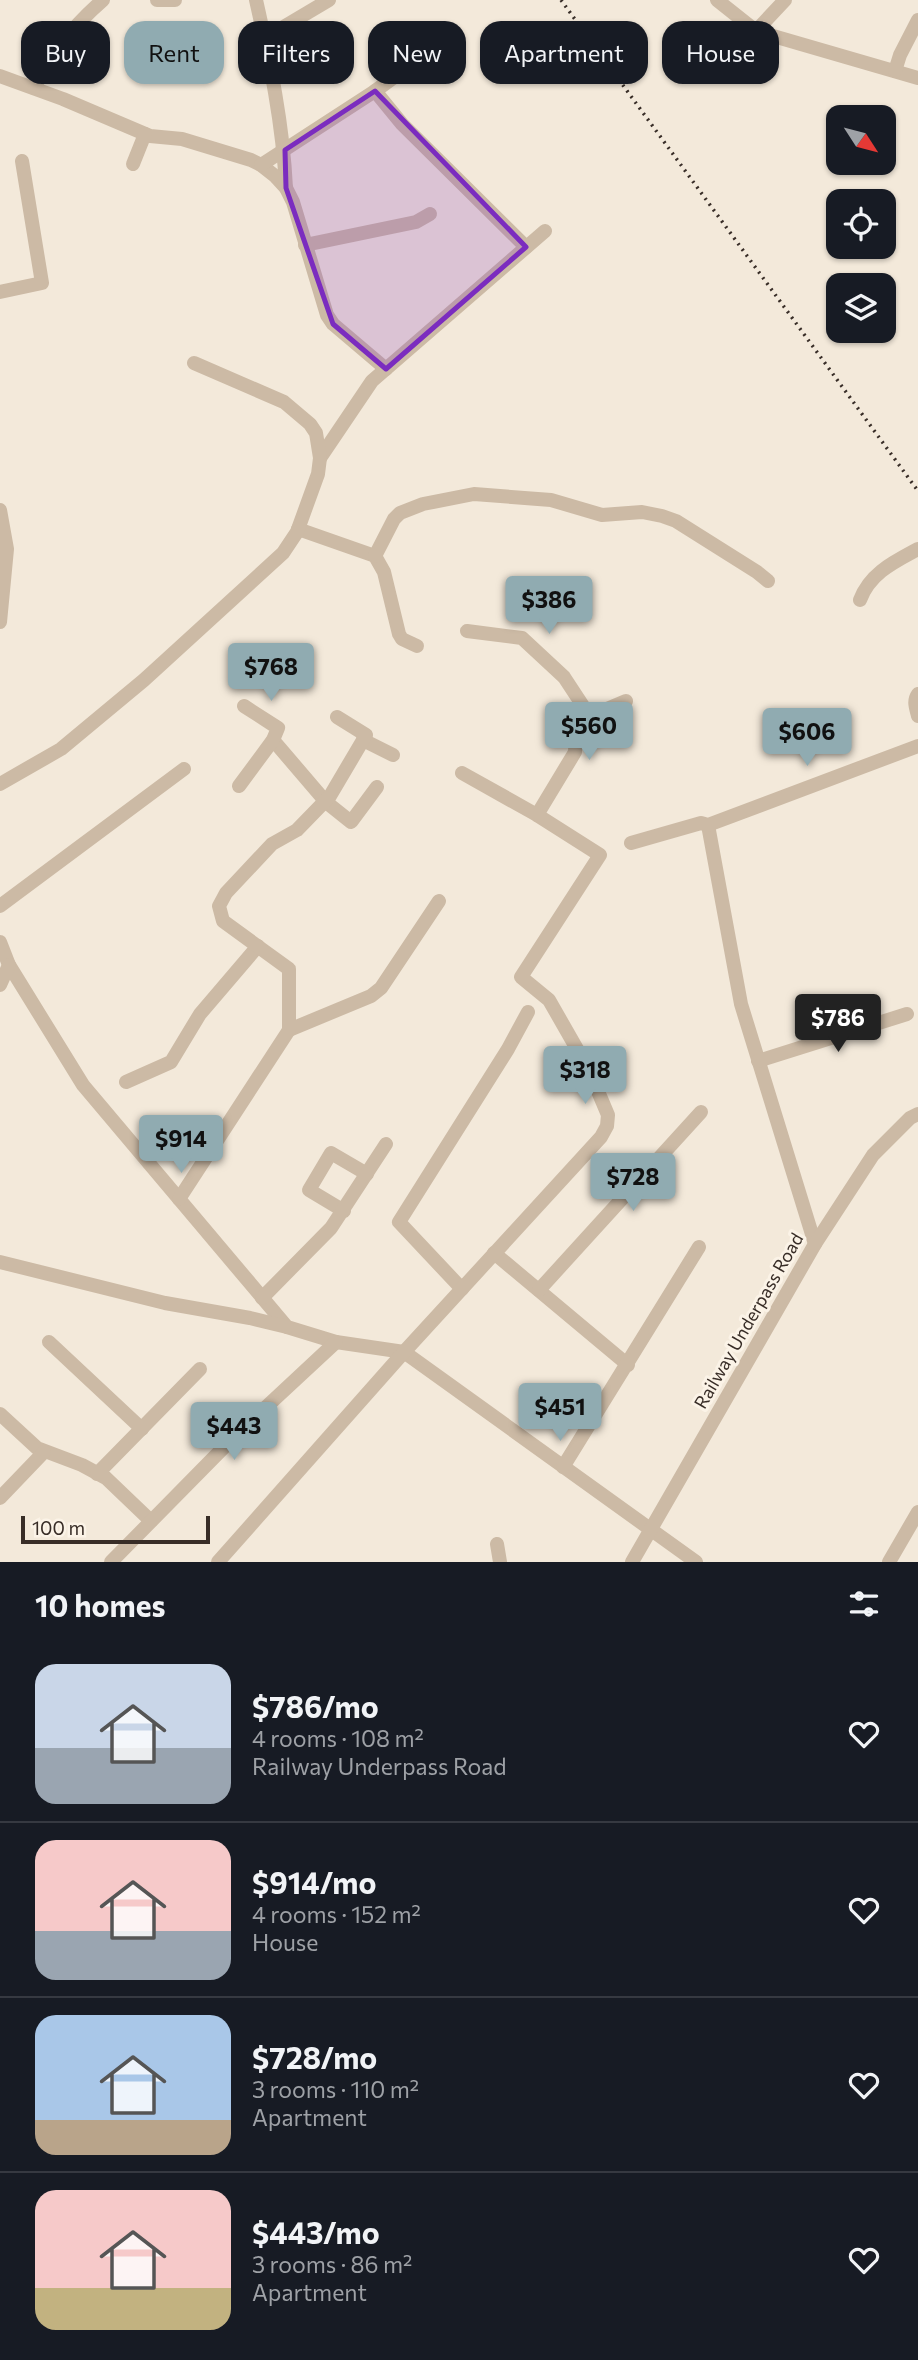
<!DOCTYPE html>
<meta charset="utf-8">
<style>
body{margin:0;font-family:Commissioner,sans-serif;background:#20242c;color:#f1f3f6;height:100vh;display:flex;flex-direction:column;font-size:26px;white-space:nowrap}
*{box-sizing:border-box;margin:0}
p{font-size:23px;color:#9ea1a6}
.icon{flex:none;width:38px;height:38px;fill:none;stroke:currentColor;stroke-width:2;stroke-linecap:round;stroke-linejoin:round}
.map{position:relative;height:1562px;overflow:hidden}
.sheet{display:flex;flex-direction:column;background:#171b24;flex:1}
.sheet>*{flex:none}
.hud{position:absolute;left:21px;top:21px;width:877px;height:63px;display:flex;gap:14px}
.needle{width:46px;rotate:126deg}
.controls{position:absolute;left:826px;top:105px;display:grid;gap:14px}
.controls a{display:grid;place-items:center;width:70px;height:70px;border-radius:14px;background:#171b24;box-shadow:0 2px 5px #0004;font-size:35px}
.scale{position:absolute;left:21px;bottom:18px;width:189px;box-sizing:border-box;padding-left:7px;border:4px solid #382d27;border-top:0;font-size:19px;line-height:24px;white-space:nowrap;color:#382d27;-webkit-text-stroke:5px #fbf3e7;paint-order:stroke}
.price{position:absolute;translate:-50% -60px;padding:0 16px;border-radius:7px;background:#90abb1;color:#111;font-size:23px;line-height:46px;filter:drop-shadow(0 2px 4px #0008)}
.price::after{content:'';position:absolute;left:50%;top:42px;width:21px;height:16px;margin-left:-10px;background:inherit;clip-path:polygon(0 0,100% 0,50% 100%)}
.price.current{background:#222;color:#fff}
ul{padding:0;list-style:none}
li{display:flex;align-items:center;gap:21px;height:175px;padding:0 35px}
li+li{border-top:2px solid #363941}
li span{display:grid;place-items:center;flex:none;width:196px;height:140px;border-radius:21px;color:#555}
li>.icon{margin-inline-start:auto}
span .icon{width:84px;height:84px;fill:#fffc;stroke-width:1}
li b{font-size:30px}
h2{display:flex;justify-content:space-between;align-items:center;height:84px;padding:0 35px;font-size:30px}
.pill{padding:0 24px;border-radius:21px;background:#171b24;box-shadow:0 2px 5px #0004;font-size:24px;line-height:63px}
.pill.current{background:#90abb1;color:#111}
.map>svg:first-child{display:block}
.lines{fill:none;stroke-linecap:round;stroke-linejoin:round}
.minor{stroke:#ccbaa5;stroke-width:14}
.rail{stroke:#382d27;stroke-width:3.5;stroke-dasharray:2 5;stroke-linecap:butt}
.marked{fill:#7b2cbf;fill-opacity:0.2;stroke:#7b2cbf;stroke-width:5;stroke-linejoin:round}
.labels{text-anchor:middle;stroke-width:6;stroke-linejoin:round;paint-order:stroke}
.street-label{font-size:18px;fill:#382d27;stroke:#fbf3e7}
</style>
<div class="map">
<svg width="918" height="1562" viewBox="0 0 918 1562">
<rect width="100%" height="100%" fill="#f3e9da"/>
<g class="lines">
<g class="minor">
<path d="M157 0H175"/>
<path d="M256 0C270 62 283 124 286 188"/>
<path d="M717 0 756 31 918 78"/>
<path d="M756 31 785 0"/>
<path d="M265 38 329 0"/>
<path d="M895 71 900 55 918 20"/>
<path d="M0 76 63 99 150 136 182 139 251 160 261 165 275 176 286 188 293 202 327 315 333 324 386 369"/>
<path d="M34 88C53 52 72 27 103 0"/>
<path d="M375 91 402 124 526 247"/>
<path d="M133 164 145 134"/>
<path d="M261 165 375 91 426 54"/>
<path d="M305 245 416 222 430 214"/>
<path d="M0 292 42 283 22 161"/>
<path d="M320 458 372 381 545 231"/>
<path d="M0 510 7 549 0 622"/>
<path d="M298 529 375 556 384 572 399 634 402 639 417 646"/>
<path d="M375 556 394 519 400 513 423 504 474 494 551 500 602 515 642 512 662 516 676 521 757 572 768 581"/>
<path d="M860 600C870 573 894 562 918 549"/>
<path d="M467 631 522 638 564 677 587 712"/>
<path d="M918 694C913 701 916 708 918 716"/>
<path d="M273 740 326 802 351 822 377 787"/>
<path d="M363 740 393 755"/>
<path d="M0 784 61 749 144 680 283 553 297 532 318 474 320 458 316 433 310 424 284 402 194 363"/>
<path d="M239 786 273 740 278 728 244 706"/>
<path d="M537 815 575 752 576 725 582 714 600 712 626 701"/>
<path d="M708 825 741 1004 815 1244"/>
<path d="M631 843 701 823 708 825 918 746"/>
<path d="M0 906 184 769"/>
<path d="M0 942 9 965 83 1085 287 1327 336 1342 404 1352 696 1562"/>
<path d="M0 985 9 965"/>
<path d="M289 1030 371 996 381 988 439 901"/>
<path d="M758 1061 907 1014"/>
<path d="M126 1082 171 1062 200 1014 258 946"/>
<path d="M179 1199 289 1030V969L223 921 219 906 226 893 272 844 297 830 330 796 366 735 337 717"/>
<path d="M344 1211 309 1190 331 1153 367 1174"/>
<path d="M494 1253 628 1365"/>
<path d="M0 1262 165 1303 250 1318 287 1327"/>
<path d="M462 1289 399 1222 508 1049 528 1012"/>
<path d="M539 1290 701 1112"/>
<path d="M262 1298 331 1228 386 1144"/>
<path d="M49 1342 142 1429"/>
<path d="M0 1414 37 1448 82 1465 106 1478 151 1521"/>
<path d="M563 1467 699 1247"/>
<path d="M97 1474 200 1369"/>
<path d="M0 1498 44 1452"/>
<path d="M497 1544 500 1562"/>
<path d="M111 1562 236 1435 336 1342"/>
<path d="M218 1562 404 1352 601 1137 607 1126 608 1115 589 1070 549 1000 521 977 600 855 537 815 462 773"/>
<path d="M632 1562 815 1244 873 1155 910 1118 918 1114"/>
<path d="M889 1562 918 1512"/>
</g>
<path class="rail" d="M561 0 918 491"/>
</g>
<path class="marked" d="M375 91 526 247 386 369 333 324 286 188 285 150Z"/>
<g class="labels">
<g class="street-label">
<text transform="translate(749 1321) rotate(-60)" y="6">Railway Underpass Road</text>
</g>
</g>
</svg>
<div class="controls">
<a><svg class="needle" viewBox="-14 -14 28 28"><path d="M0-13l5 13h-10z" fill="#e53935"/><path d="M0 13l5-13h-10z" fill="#9ea1a6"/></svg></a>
<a><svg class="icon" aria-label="locate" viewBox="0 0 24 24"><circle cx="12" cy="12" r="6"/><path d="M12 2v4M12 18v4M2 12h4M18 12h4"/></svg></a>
<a><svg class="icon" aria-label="layers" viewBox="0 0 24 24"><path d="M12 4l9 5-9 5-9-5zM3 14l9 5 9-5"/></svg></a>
</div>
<div class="scale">100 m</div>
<b class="price" style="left:549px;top:636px">$386</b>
<b class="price" style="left:271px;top:703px">$768</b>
<b class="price" style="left:589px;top:762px">$560</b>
<b class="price" style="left:807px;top:768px">$606</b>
<b class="price current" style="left:838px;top:1054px">$786</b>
<b class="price" style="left:585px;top:1106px">$318</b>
<b class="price" style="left:181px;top:1175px">$914</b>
<b class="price" style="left:633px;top:1213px">$728</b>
<b class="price" style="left:560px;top:1443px">$451</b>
<b class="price" style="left:234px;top:1462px">$443</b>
<div class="hud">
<a class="pill">Buy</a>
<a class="pill current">Rent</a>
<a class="pill">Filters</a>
<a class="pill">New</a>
<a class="pill">Apartment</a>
<a class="pill">House</a>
</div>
</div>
<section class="sheet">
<h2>10 homes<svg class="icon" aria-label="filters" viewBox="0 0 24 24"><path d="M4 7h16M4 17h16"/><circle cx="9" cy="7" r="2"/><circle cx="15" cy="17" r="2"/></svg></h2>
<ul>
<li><span style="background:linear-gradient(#c9d6e8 60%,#9aa5b1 0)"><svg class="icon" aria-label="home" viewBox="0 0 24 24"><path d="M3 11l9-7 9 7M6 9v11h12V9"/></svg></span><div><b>$786/mo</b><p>4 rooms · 108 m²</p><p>Railway Underpass Road</p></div><svg class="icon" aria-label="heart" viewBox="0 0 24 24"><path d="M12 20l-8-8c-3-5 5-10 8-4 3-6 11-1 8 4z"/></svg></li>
<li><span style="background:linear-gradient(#f6c9c9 65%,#9aa5b1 0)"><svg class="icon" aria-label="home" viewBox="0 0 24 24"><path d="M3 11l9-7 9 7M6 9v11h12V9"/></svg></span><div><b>$914/mo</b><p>4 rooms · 152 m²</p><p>House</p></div><svg class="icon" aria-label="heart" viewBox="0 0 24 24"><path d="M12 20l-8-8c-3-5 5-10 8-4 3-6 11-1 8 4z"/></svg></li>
<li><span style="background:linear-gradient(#a9c7e8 75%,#b9a48a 0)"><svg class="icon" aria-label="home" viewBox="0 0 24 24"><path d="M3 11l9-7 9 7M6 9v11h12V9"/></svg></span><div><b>$728/mo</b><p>3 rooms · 110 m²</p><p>Apartment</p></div><svg class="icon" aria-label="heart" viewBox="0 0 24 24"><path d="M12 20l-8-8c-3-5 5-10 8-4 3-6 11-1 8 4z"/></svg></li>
<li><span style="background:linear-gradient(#f6c9c9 70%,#c2b280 0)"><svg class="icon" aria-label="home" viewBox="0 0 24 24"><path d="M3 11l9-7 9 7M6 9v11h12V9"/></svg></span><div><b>$443/mo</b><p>3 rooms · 86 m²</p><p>Apartment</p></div><svg class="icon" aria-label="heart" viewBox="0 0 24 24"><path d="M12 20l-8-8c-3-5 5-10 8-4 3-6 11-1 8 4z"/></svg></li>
</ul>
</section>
